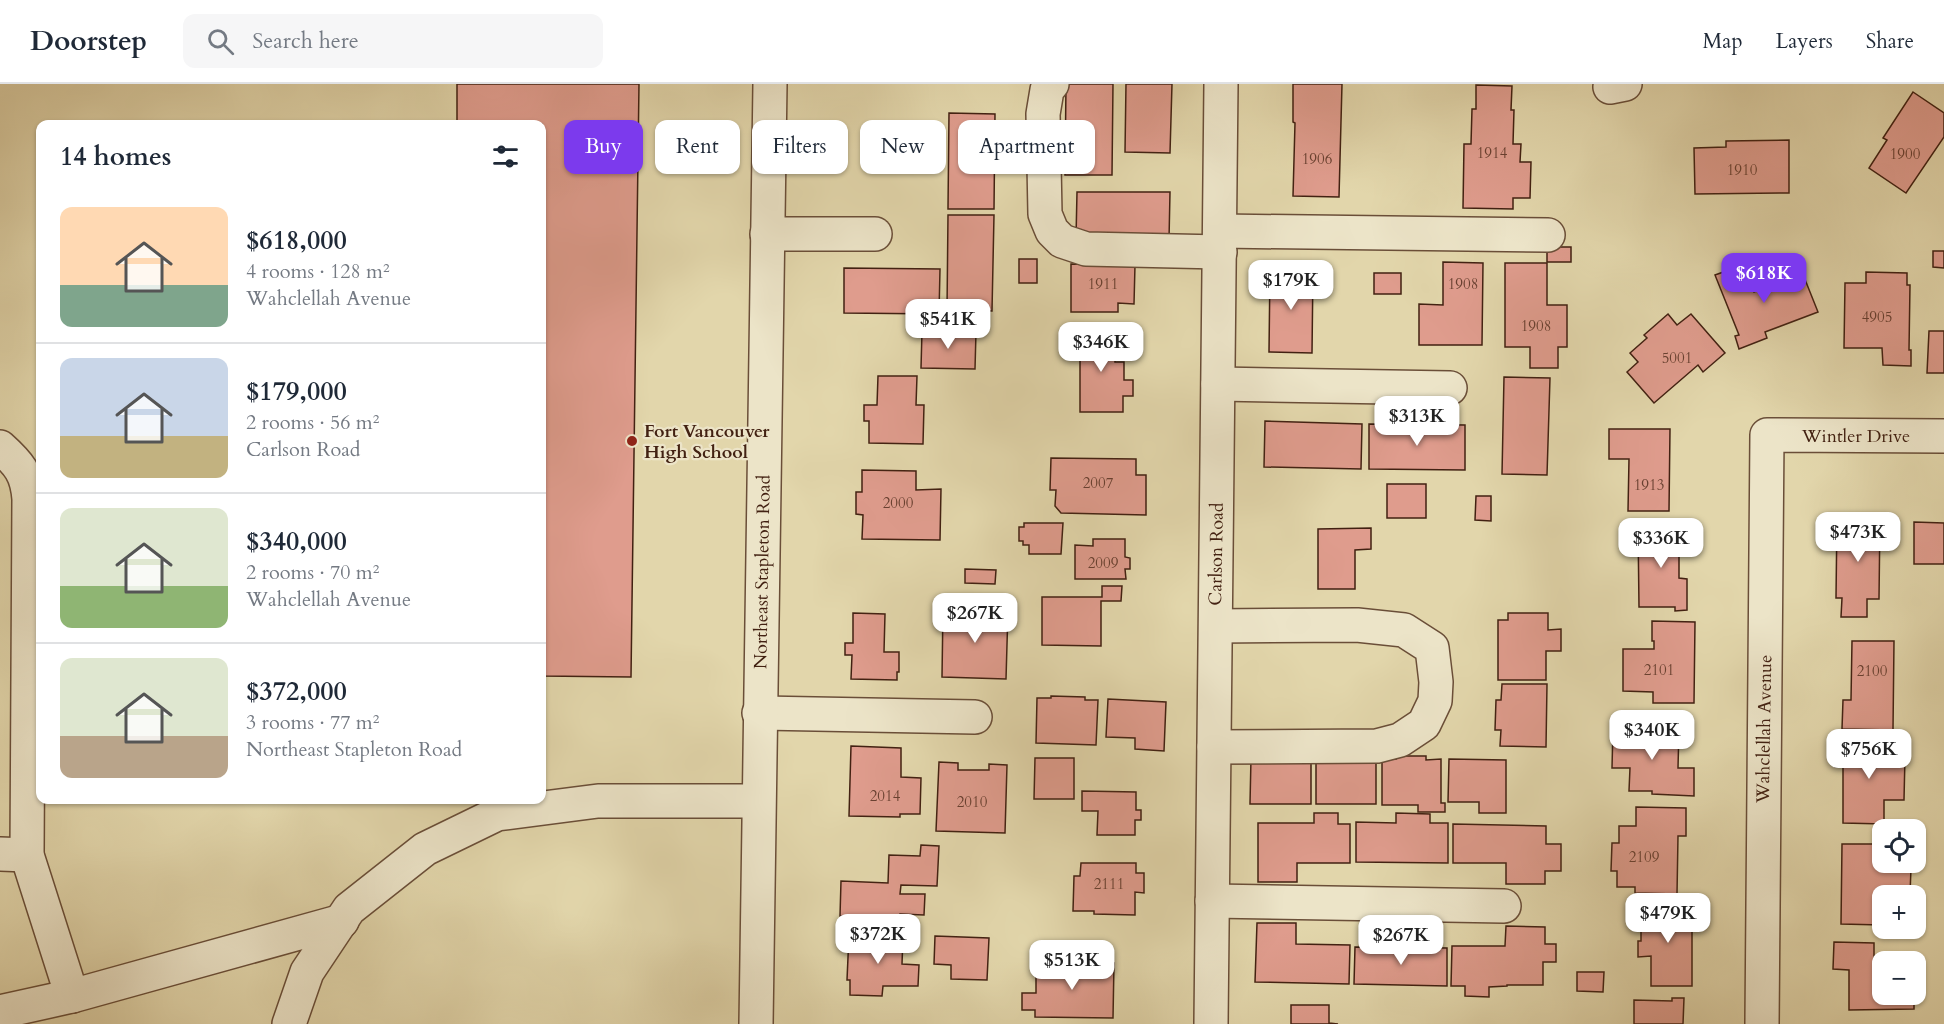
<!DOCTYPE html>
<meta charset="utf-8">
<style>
body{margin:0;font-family:Cardo,serif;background:#f6f6f7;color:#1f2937;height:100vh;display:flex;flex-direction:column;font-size:22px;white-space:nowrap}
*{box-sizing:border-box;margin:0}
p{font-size:20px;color:#747a83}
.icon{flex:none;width:33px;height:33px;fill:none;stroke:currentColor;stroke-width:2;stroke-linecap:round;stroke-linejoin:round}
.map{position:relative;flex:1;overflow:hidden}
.drawer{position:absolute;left:36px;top:36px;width:510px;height:684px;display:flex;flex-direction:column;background:#fff;border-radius:12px;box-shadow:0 2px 4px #0004}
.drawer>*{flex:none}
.guide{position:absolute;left:564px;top:36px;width:570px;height:54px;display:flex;gap:12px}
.tools{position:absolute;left:1872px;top:735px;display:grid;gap:12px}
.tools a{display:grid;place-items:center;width:54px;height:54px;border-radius:12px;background:#fff;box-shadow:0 2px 4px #0004;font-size:30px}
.price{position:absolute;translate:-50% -51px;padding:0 14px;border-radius:12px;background:#fff;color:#222;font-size:20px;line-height:39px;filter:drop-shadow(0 2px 3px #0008)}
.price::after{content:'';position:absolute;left:50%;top:36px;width:18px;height:14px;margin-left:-9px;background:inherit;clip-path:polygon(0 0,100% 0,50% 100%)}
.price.on{background:#7c3aed;color:#fff}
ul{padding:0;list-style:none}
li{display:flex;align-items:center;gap:18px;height:150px;padding:0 24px}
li+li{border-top:2px solid #e0e1e3}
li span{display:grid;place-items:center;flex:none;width:168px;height:120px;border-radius:12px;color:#555}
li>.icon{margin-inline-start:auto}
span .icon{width:72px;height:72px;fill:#fffc;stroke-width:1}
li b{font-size:26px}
h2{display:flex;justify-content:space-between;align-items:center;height:72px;padding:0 24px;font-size:26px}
.chip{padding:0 21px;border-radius:12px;background:#fff;box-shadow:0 2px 4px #0004;font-size:21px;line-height:54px}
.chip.on{background:#7c3aed;color:#fff}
header{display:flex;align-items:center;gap:36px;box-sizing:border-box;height:84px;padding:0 30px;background:#fff;border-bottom:2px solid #e0e1e3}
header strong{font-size:28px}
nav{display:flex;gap:33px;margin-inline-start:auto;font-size:21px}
.search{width:420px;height:54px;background:#f6f6f7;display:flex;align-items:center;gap:15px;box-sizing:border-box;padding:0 21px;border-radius:12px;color:#747a83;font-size:22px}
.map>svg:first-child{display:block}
.building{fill:#df9c8d;stroke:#422112;stroke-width:1.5}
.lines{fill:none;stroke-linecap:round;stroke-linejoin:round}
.minor-casing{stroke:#6a4e38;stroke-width:36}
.minor{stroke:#ece4c8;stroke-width:33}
.poi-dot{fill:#8f2418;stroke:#ece4c8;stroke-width:2}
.labels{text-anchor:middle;stroke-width:4.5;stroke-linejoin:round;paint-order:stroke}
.number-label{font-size:15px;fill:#694031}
.poi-label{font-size:18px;font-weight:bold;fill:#422112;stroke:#ece4c8;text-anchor:start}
.street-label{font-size:18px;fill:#422112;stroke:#ece4c8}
</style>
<header>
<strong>Doorstep</strong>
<div class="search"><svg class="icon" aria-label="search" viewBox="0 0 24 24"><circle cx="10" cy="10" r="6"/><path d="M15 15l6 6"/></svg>Search here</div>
<nav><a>Map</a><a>Layers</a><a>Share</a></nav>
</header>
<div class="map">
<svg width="1944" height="940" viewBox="0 0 1944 940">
<rect width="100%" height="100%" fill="#e2d6ab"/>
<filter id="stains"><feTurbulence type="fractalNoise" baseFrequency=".00333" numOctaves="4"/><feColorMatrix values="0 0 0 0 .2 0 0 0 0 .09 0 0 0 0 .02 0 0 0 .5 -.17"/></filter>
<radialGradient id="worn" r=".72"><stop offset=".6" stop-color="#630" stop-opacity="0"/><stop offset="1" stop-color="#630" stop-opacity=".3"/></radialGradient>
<g class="building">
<path d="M457 0H639L631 593 542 592V40H457Z"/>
<path d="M1066 0H1113L1112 91H1065Z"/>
<path d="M1126 0H1172L1170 69 1125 68Z"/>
<path d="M1293 0H1342L1339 113 1293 112 1295 39 1293 38Z"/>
<path d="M1476 1 1512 2 1511 26H1514L1513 60H1521L1520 78H1531L1530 114H1513V125L1463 124 1464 60H1471L1472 25H1476Z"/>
<path d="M1913 8 1944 29V53L1906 109 1869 84 1887 56 1883 54Z"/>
<path d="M949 29 995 30 994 125H948Z"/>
<path d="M1789 56V109L1695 110 1694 64 1726 63V57Z"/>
<path d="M1077 108H1170L1169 156 1076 154Z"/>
<path d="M948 131H994L992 227 947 226Z"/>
<rect x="1547" y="163" width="24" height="15"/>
<path d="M1933 167H1944V184L1933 183Z"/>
<rect x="1019" y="175" width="18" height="24"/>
<path d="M1443 178 1483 179 1482 261H1419V220L1443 221Z"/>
<path d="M1505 179H1547V221H1567V263H1558V284H1530V263H1505Z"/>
<path d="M1071 180 1135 181 1134 220 1118 219V228H1071Z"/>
<path d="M1743 181 1754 208 1802 188 1818 228 1765 248 1767 254 1739 265 1735 252 1739 251 1715 191Z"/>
<path d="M844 184 940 185 939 230 844 229Z"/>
<path d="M1270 185H1313L1312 269 1269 268Z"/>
<path d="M1866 188 1907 189V201H1910L1909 266H1911V282L1883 281 1882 264H1844L1845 199H1866Z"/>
<rect x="1374" y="189" width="27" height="21"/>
<path d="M1668 230 1677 241 1691 230 1725 269 1703 288 1698 281 1654 319 1627 288 1638 278 1630 269 1647 254 1644 251Z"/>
<path d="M1080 244H1115V278H1124V296H1133V312H1123V328H1080Z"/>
<path d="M922 247 976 248 975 285 921 284Z"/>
<path d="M1929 247H1944V289H1927Z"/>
<path d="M878 292H917L916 321H924L923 360 869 359V337H864V321H877Z"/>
<path d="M1504 293 1550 294 1547 391 1502 390Z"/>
<path d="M1265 337 1362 340 1361 385 1264 383Z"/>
<path d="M1369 340 1465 341V386L1369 385Z"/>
<path d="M1609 345H1670L1669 427H1628L1629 375H1609Z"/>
<path d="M1051 374 1136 375V391H1146V431L1061 429 1055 422 1056 406H1050Z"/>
<path d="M862 386 916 387V406L941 405 940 456 862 455 863 431 856 430V408H862Z"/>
<rect x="1387" y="400" width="39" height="34"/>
<path d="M1476 412H1491V437L1475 436Z"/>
<path d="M1837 432 1880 433 1879 515H1867V533H1841L1842 514H1836Z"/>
<path d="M1914 438 1944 439V480H1914Z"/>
<path d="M1024 439H1063L1061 470H1029V461H1023V457H1019V443H1024Z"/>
<path d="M1638 442H1679V494L1687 495V526L1675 527V523H1639Z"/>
<path d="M1371 444V465L1355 466V505H1318V445Z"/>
<path d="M1093 455H1125V473L1130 474V485H1125L1126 495H1075V461L1093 462Z"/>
<path d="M965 485 996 486 995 500 965 499Z"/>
<path d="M1102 502H1122L1121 517H1101V562L1042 561V513H1102Z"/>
<path d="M943 525 1008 526 1006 595 942 593Z"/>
<path d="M853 529 885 530 884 568H899V588H897V596L851 595 852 571H845V559H853Z"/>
<path d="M1508 529H1548V546L1561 545V567H1546V596H1498V536H1508Z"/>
<path d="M1652 537 1695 538 1694 619H1653V608L1623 607V565H1654V557H1652Z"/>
<path d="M1852 557H1894L1893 646 1842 645 1843 616H1851Z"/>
<path d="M1502 600H1547L1546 663 1500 662 1501 646H1495L1496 616H1501Z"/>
<path d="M1051 612 1085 613V616H1098L1096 661 1036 659 1037 614H1051Z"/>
<path d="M1108 615 1166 618 1164 667 1135 665V654L1106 653Z"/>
<path d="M1613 644 1672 645V644H1679L1678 684H1694V712L1652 710V707H1629L1630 684H1612Z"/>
<path d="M1836 654H1847V658H1885V672H1905L1904 716H1884V740L1843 739V683H1835Z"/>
<path d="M851 662 901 664V693L921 694 920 730H900V733L849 732Z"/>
<path d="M1311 672V720H1250L1251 674Z"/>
<path d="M1376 672V720H1316V673Z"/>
<path d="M1396 672H1426V676L1441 675V719H1445V728H1418V721H1382V675H1396Z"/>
<path d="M1035 674H1074V715H1034Z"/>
<path d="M1449 675 1506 676V729H1479V718H1448Z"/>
<path d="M939 678 958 679V686H989V680L1007 681 1005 749 936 747Z"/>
<path d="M1082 707 1136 708V726H1141V736H1135V751H1097L1098 727H1082Z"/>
<path d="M1636 723 1686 724V752H1678L1677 810 1635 809V803H1617V787H1611L1612 759H1619V742H1636Z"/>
<path d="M1314 729H1338V740H1350V779H1297V798H1258V739H1314Z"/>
<path d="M1396 729 1430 730V739H1448V779L1356 778V738L1396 739Z"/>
<path d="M1453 740 1546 742V760H1561V787H1545V800H1506V779H1453Z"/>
<path d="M1842 760H1882L1883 783 1911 784 1910 810H1922V822H1916V812H1882V841L1841 840Z"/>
<path d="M921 761 939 762 937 802 901 801 900 810H925L924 831 900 830V834L840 832 841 797 888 799 889 771 920 772Z"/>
<path d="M1081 779H1136V789H1144V809L1135 808V831L1094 830V827H1073L1074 792H1080Z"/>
<path d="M1641 821H1692V902H1651V872L1638 873V857H1641Z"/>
<path d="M1257 839H1296V860L1350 861 1349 900 1255 898Z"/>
<path d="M1506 842 1545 843V860H1556V878H1543V901H1507V902L1489 903V913L1465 912V902H1451L1452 862H1505Z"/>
<path d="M849 851 903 853 902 880 919 881 918 902H883L882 912 850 911V896H847Z"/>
<path d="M935 852 989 854 987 896 951 895V881L934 880Z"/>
<path d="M1834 858 1874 859V884H1882V910H1914V925L1849 926V886L1833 885Z"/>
<path d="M1355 863 1447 864V902L1354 900Z"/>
<path d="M1036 878 1114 879 1113 934 1035 933V926H1022V909H1036Z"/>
<path d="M1577 888H1604L1603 908 1577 907Z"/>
<path d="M1672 914H1684L1683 940H1634V916L1672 917Z"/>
<path d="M1291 921H1329V939L1338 940H1291Z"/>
</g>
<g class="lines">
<g class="minor-casing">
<g id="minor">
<path d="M1052 0 1047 6 1043 30 1045 130 1052 147 1062 157 1086 165 1220 168"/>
<path d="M1610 3 1625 0"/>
<path d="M1220 147 1548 151"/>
<path d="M767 150H875"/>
<path d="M1218 300 1450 304"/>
<path d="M0 363C19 380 27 389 29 415L27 771 72 912"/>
<path d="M759 629 975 633"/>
<path d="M1214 663 1377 662 1400 656 1424 640 1435 617 1436 598 1432 564 1404 546 1357 541 1216 542"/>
<path d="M0 770 27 771"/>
<path d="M1212 817 1504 822"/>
<path d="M0 928 72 912 342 837"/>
<path d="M289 940 307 888 349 825 425 765 497 730 598 717H758"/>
<path d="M756 940 770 0"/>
<path d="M1211 940 1221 0"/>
<path d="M1762 940 1767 351 1944 352"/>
</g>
</g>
<use href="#minor" class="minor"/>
</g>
<circle class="poi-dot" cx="632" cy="357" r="6"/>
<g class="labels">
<g class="number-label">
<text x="1492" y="74">1914</text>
<text x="1905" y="75">1900</text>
<text x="1317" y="80">1906</text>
<text x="1742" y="91">1910</text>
<text x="1103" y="205">1911</text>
<text x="1463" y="205">1908</text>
<text x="1877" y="238">4905</text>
<text x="1536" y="247">1908</text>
<text x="1677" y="279">5001</text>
<text x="1098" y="404">2007</text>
<text x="1649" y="406">1913</text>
<text x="898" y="424">2000</text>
<text x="1103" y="484">2009</text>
<text x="1659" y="591">2101</text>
<text x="1872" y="592">2100</text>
<text x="885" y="717">2014</text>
<text x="972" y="723">2010</text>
<text x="1644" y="778">2109</text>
<text x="1109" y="805">2111</text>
</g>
<g class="poi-label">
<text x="644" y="353">Fort Vancouver<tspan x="644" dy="21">High School</tspan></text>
</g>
<g class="street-label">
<text x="1856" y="358">Wintler Drive</text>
<text transform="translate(1216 470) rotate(-89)" y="6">Carlson Road</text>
<text transform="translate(762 488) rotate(-89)" y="6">Northeast Stapleton Road</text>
<text transform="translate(1764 645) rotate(-89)" y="6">Wahclellah Avenue</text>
</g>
</g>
<rect width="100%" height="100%" filter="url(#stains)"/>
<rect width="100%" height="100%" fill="url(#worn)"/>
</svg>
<div class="tools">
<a><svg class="icon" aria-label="locate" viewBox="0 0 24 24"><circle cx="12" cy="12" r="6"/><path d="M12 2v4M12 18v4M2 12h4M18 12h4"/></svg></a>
<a>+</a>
<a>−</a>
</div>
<b class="price on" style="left:1764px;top:220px">$618K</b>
<b class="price" style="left:1291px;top:227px">$179K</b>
<b class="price" style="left:948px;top:266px">$541K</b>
<b class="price" style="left:1101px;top:289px">$346K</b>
<b class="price" style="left:1417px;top:363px">$313K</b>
<b class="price" style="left:1858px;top:479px">$473K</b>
<b class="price" style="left:1661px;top:485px">$336K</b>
<b class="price" style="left:975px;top:560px">$267K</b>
<b class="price" style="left:1652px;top:677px">$340K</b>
<b class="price" style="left:1869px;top:696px">$756K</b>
<b class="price" style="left:1668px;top:860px">$479K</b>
<b class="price" style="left:878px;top:881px">$372K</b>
<b class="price" style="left:1401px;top:882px">$267K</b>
<b class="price" style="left:1072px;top:907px">$513K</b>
<div class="guide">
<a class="chip on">Buy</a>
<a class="chip">Rent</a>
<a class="chip">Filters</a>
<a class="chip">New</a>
<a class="chip">Apartment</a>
</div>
<section class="drawer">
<h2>14 homes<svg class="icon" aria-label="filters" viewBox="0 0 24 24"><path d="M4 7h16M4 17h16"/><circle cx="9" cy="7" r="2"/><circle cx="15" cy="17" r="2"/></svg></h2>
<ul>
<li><span style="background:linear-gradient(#ffd9b3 65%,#7fa58c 0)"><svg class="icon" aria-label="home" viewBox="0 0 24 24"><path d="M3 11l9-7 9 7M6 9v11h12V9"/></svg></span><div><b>$618,000</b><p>4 rooms · 128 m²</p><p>Wahclellah Avenue</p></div></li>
<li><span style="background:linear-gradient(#c9d6e8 65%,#c2b280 0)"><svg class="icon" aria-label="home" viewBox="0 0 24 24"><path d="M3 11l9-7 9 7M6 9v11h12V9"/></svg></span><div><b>$179,000</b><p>2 rooms · 56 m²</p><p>Carlson Road</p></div></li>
<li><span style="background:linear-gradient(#dfe7d0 65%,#8fb573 0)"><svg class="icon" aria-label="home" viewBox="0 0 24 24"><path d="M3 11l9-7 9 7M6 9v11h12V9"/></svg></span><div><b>$340,000</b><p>2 rooms · 70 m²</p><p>Wahclellah Avenue</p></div></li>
<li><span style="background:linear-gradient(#dfe7d0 65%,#b9a48a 0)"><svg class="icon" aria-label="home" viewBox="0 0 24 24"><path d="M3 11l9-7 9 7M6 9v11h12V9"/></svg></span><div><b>$372,000</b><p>3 rooms · 77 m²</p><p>Northeast Stapleton Road</p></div></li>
</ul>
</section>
</div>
